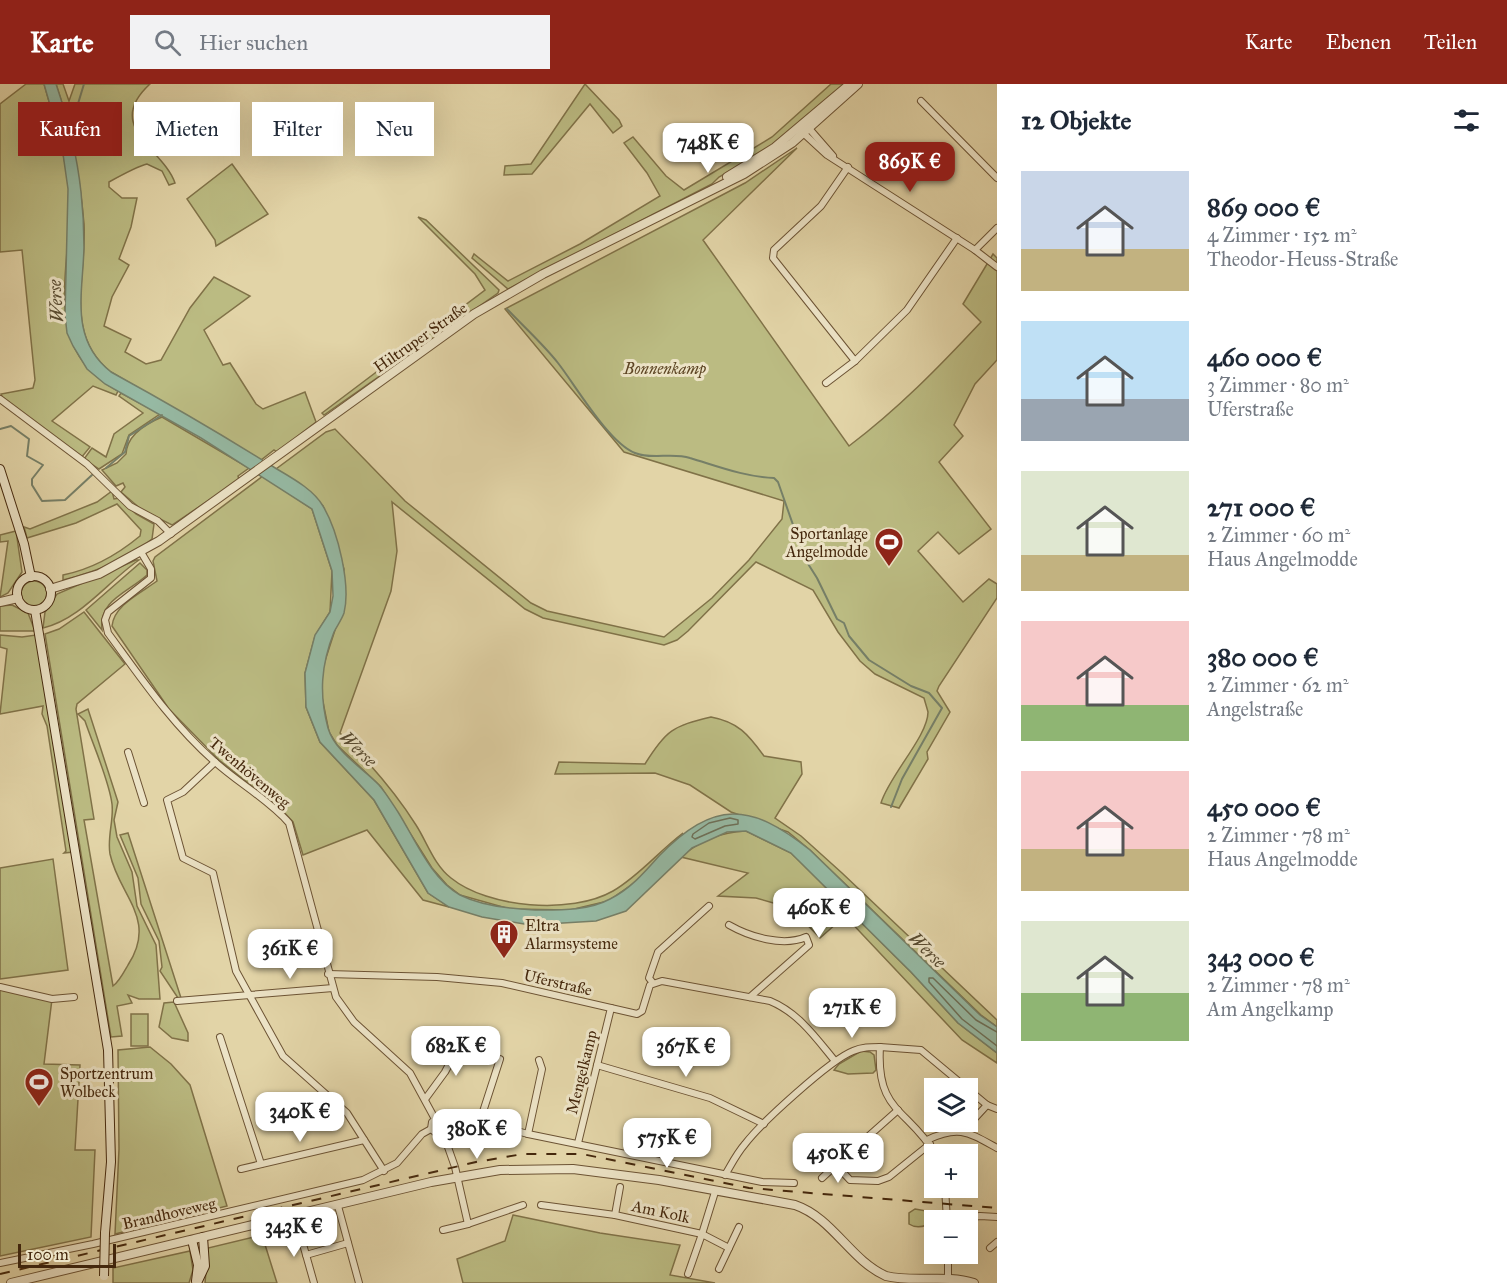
<!DOCTYPE html>
<html lang="de">
<meta charset="utf-8">
<style>
body{margin:0;font-family:"IM FELL Great Primer",serif;background:#f2f2f3;color:#1f2937;height:100vh;display:flex;flex-direction:column;font-size:22px;white-space:nowrap}
*{box-sizing:border-box;margin:0}
p{font-size:20px;color:#747a83}
.icon{flex:none;width:33px;height:33px;fill:none;stroke:currentColor;stroke-width:2;stroke-linecap:round;stroke-linejoin:round}
.map{position:relative;flex:1;overflow:hidden}
.side{display:flex;flex-direction:column;background:#fff;width:510px}
.side>*{flex:none}
.guide{position:absolute;left:18px;top:18px;width:570px;height:54px;display:flex;gap:12px}
.controls{position:absolute;left:924px;top:994px;display:grid;gap:12px}
.controls a{display:grid;place-items:center;width:54px;height:54px;border-radius:0px;background:#fff;box-shadow:0 6px 24px #0002;font-size:30px}
.scale{position:absolute;left:18px;bottom:15px;width:98px;box-sizing:border-box;padding-left:6px;border:3px solid #45280d;border-top:0;font-size:16px;line-height:21px;white-space:nowrap;color:#45280d;-webkit-text-stroke:4px #ece3c6;paint-order:stroke}
.price{position:absolute;translate:-50% -51px;padding:0 14px;border-radius:12px;background:#fff;color:#222;font-size:20px;line-height:39px;filter:drop-shadow(0 2px 3px #0008)}
.price::after{content:'';position:absolute;left:50%;top:36px;width:18px;height:14px;margin-left:-9px;background:inherit;clip-path:polygon(0 0,100% 0,50% 100%)}
.price.on{background:#8f2418;color:#fff}
ul{padding:0;list-style:none}
li{display:flex;align-items:center;gap:18px;height:150px;padding:0 24px}
li span{display:grid;place-items:center;flex:none;width:168px;height:120px;border-radius:0px;color:#555}
li>.icon{margin-inline-start:auto}
span .icon{width:72px;height:72px;fill:#fffc;stroke-width:1}
li b{font-size:26px}
h2{display:flex;justify-content:space-between;align-items:center;height:72px;padding:0 24px;font-size:26px}
.chip{padding:0 21px;border-radius:0px;background:#fff;box-shadow:0 6px 24px #0002;font-size:21px;line-height:54px}
.chip.on{background:#8f2418;color:#fff}
header{display:flex;align-items:center;gap:36px;box-sizing:border-box;height:84px;padding:0 30px;background:#8f2418;color:#fff}
header strong{font-size:28px}
nav{display:flex;gap:33px;margin-inline-start:auto;font-size:21px}
.search{width:420px;height:54px;background:#f2f2f3;display:flex;align-items:center;gap:15px;box-sizing:border-box;padding:0 21px;border-radius:0px;color:#747a83;font-size:22px}
main{display:flex;flex:1;min-height:0}
.map>svg:first-child{display:block}
.green{fill:#bbbb82;stroke:#807248;stroke-width:1.5}
.water{fill:#96b9a3;stroke:#767f67;stroke-width:1.5}
.lines{fill:none;stroke-linecap:round;stroke-linejoin:round}
.shore{stroke:#6e7058;stroke-width:1.5}
.stream{stroke:#767f67;stroke-width:2}
.minor-casing{stroke:#6c5334;stroke-width:8}
.tertiary-casing{stroke:#6c5334;stroke-width:10}
.secondary-casing{stroke:#45280d;stroke-width:10}
.minor{stroke:#ece3c6;stroke-width:6}
.tertiary{stroke:#ece3c6;stroke-width:8}
.secondary{stroke:#ece3c6;stroke-width:8}
.rail{stroke:#45280d;stroke-width:2;stroke-dasharray:10 10;stroke-linecap:butt}
.secondary-bridge-casing{stroke:#45280d;stroke-width:10;stroke-linecap:butt}
.secondary-bridge{stroke:#ece3c6;stroke-width:8}
.labels{text-anchor:middle;stroke-width:6;stroke-linejoin:round;paint-order:stroke}
.street-label{font-size:16px;fill:#45280d;stroke:#ece3c6}
.park-label{font-size:16px;font-style:italic;fill:#5d4524;stroke:#ece3c6}
.poi-label{font-size:16px;fill:#45280d;stroke:#ece3c6;text-anchor:start}
.water-label{font-size:18px;font-style:italic;fill:#594c32;stroke:#ece3c6}
</style>
<header>
<strong>Karte</strong>
<div class="search"><svg class="icon" aria-label="search" viewBox="0 0 24 24"><circle cx="10" cy="10" r="6"/><path d="M15 15l6 6"/></svg>Hier suchen</div>
<nav><a>Karte</a><a>Ebenen</a><a>Teilen</a></nav>
</header>
<main>
<div class="map">
<svg width="997" height="1199" viewBox="0 0 997 1199">
<rect width="100%" height="100%" fill="#e2d4a7"/>
<filter id="stains"><feTurbulence type="fractalNoise" baseFrequency=".00333" numOctaves="4"/><feColorMatrix values="0 0 0 0 .2 0 0 0 0 .09 0 0 0 0 .02 0 0 0 .5 -.17"/></filter>
<radialGradient id="worn" r=".72"><stop offset=".6" stop-color="#630" stop-opacity="0"/><stop offset="1" stop-color="#630" stop-opacity=".3"/></radialGradient>
<g class="green">
<path d="M26 0H44C54 35 66 71 69 108 74 182 36 263 118 307L116 311 93 302 52 337 90 363 81 374 3 315 1 310 33 304 35 296 22 166 0 168V20Z"/>
<path d="M56 0H63L69 17 75 0H150C103 43 163 64 175 99L169 101 162 87 147 80C138 82 118 93 109 98V103L122 114H137L131 143 119 175 129 181 112 213 104 242 131 255 125 268 146 280 161 276 190 224 214 193 250 212 204 246 223 281 230 279 256 320 263 325 305 308 316 338 277 368 274 366 261 376 111 288C63 251 87 192 84 140 80 92 71 45 56 0Z"/>
<path d="M585 0 619 36 622 42 613 49 590 20 532 90 504 91 505 82 531 80Z"/>
<path d="M831 0H848L781 57 719 93 712 100 508 205 472 174 474 170 508 197 580 160 660 112 647 89 624 59 633 53 666 92 684 106 772 53Z"/>
<path d="M797 64 703 156 849 362C898 325 939 283 981 238L963 220 993 170 997 174V276L975 300 954 341 963 352 939 378 991 445 959 470 938 448 918 467 963 518 989 495 997 500V514L939 602 937 607 950 628 927 668 928 675 899 724 881 719C889 692 928 652 928 628 927 624 925 618 924 614L875 590 860 577 838 548 813 506 756 478 688 547 677 556 664 561 543 534 525 525 392 418 397 467 391 507 340 649C369 678 394 706 416 741 427 758 434 781 451 794 488 824 571 831 613 807 639 792 659 767 683 749L637 797 624 806 608 817 570 826 510 825 460 811 447 801 432 784 381 703 337 661 329 648 320 603 323 583 335 546 344 485 323 422 276 385 326 348 335 345 405 417 531 519 547 527 664 553 712 514 749 476 782 435 784 417 624 368 505 225 745 99Z"/>
<path d="M232 80 268 130 216 162 215 156 187 115Z"/>
<path d="M418 133 426 136 499 206 498 209 324 331 322 329 485 206 475 190Z"/>
<path d="M121 309 160 330 129 351 122 370 99 385 84 375 92 364 106 373 114 350 143 329 119 312Z"/>
<path d="M162 333 249 384 238 392 239 396 172 441 142 426 121 408 125 403 123 399 116 402 102 386 117 379 126 370C127 351 145 340 162 333Z"/>
<path d="M263 392 312 425 332 487 330 528 315 552 305 589 306 623 320 658 374 716 428 809 449 823 423 816 367 746 303 771 293 738 281 725 219 676 169 625 112 542C114 521 141 509 157 497L153 477 155 473Z"/>
<path d="M112 407 114 415 120 414 136 430 154 440 152 455C127 476 95 488 63 496V491C93 485 117 471 140 452L141 446 117 420 76 439 27 454 24 443 30 445 97 418Z"/>
<path d="M16 447 22 488 8 509 0 513 8 457 0 458V451Z"/>
<path d="M136 476H139C107 498 81 535 43 544L45 528 57 510Z"/>
<path d="M140 479 147 486V491C129 508 98 516 102 546L86 526Z"/>
<circle cx="34" cy="510" r="13"/>
<path d="M12 521 28 529 35 547H0V522Z"/>
<path d="M84 528 125 580 77 620 76 625 94 735 84 736 113 902C119 898 124 888 128 881 158 835 119 812 110 770 107 753 114 736 112 720 109 696 93 661 85 637L78 630 88 625 118 718 114 736 117 753 132 788 137 822 156 861 160 915H139L128 911 132 919 117 922 122 952 111 953 45 550 59 545Z"/>
<path d="M0 551 22 553 36 551 73 768 64 769 66 767 47 642 42 630 43 622 0 630 7 565 0 563Z"/>
<path d="M711 633C738 638 748 650 764 672L801 678 802 690 775 734 801 752 842 789 997 936V943L981 931 810 766 788 748 731 728 690 701 655 689 555 690 559 678 645 680C666 646 673 642 711 633Z"/>
<path d="M746 747 791 769 911 888 958 939 997 969V979L962 956 845 832 820 854 791 824 756 814 718 812 748 789 681 773C700 756 720 748 746 747Z"/>
<path d="M128 749 181 914H178L160 887 162 883 159 857 141 820 138 794 120 751Z"/>
<path d="M53 775 68 886 0 895V784Z"/>
<path d="M0 903 52 915 44 980 80 981 75 1066H95L91 1153 0 1172Z"/>
<path d="M174 918 188 949V957L172 954 159 943 164 919Z"/>
<rect x="131" y="930" width="17" height="32"/>
<path d="M150 963 171 980 190 1001 227 1122 115 1150 119 1065 118 966Z"/>
<path d="M861 967 870 968 874 971 876 986 873 989 848 990 834 986 839 980Z"/>
<path d="M915 1125 938 1129 937 1136C929 1141 918 1146 909 1140V1129Z"/>
<path d="M513 1131 600 1149 680 1161 670 1191 715 1199H463L457 1175 505 1157Z"/>
<path d="M262 1151 277 1199H205L208 1164Z"/>
<path d="M190 1167 193 1186 189 1199H113V1184Z"/>
</g>
<path class="water" d="M44 0H56C68 35 77 71 81 108 83 126 84 145 84 163 83 209 69 255 111 288 164 317 216 347 267 379 286 391 312 403 323 422 338 447 351 501 344 529 342 535 337 542 334 548 321 581 319 610 328 644 335 668 363 684 379 701 386 709 392 719 398 728 415 755 431 795 460 811 482 822 511 825 535 826 559 826 588 827 610 815 630 805 644 789 659 772 714 716 750 718 810 766L980 931 997 943V969L958 939 911 888 791 769 746 747 727 748 692 764 626 827 596 837 530 841 482 833 449 823 428 809 374 716 320 658 306 623 305 589 315 551 330 528 333 512 332 487 312 425 201 354 105 300 87 285 73 262 67 249 65 231 68 105 62 63Z"/>
<g class="lines">
<g class="shore">
<path d="M730 734 738 736V740L725 742 695 755 692 753 693 750 709 739Z"/>
<path d="M997 948 976 936 933 894H929V898L962 935 997 962"/>
</g>
<g class="stream">
<path d="M70 46 84 0"/>
<path d="M507 225C524 243 543 260 558 279 576 302 608 358 635 369 652 376 672 368 690 374 717 382 745 393 774 394L778 398 805 475 817 494 837 535 844 539 849 552 869 576 911 602 929 609 942 624 902 695 891 723"/>
<path d="M0 345 11 342 29 355 27 372 43 381 32 395V401L42 417 65 416 92 391"/>
<path d="M106 384 125 368 129 352 162 331"/>
</g>
<g class="minor-casing">
<g id="minor">
<path d="M921 17 997 94"/>
<path d="M806 41 833 72"/>
<path d="M801 47 827 71 975 166 997 183"/>
<path d="M848 83 821 122 774 166 773 174 855 277 907 226 957 154"/>
<path d="M975 166 997 144"/>
<path d="M826 299 855 277"/>
<path d="M0 315 87 380 130 422 158 437 171 450"/>
<path d="M141 468 151 485V494L108 528 105 536 108 549C141 594 172 640 214 677 238 699 268 715 289 739L336 913 354 938 410 989 435 1035"/>
<path d="M128 668 144 719"/>
<path d="M215 678 183 708 167 716 183 774 213 789 236 887 283 972 347 1029 384 1087"/>
<path d="M729 841C750 853 783 863 806 853L809 861 750 913"/>
<path d="M328 890 437 893 502 899 637 930 642 927 650 901 662 897 770 917C799 929 816 954 835 977"/>
<path d="M653 899 649 894 658 868 709 822"/>
<path d="M0 903 52 915 74 913"/>
<path d="M177 917 333 904"/>
<path d="M220 953 261 1080"/>
<path d="M880 963 921 966 987 1021 997 1025"/>
<path d="M597 981 710 1014 764 1040"/>
<path d="M426 1014 445 988 461 958"/>
<path d="M898 1026 836 1081 850 1096 878 1097 889 1093 930 1060"/>
<path d="M480 1037 500 975"/>
<path d="M446 1038V1045L443 1049 437 1050 431 1045 432 1038 438 1034 446 1038 480 1037 528 1050 762 1098 794 1099"/>
<path d="M964 1046 987 1021"/>
<path d="M443 1049 455 1083 468 1140 523 1121"/>
<path d="M528 1050 542 985 539 976"/>
<path d="M927 1056C959 1041 968 1048 997 1064"/>
<path d="M578 1059 611 924"/>
<path d="M241 1085 364 1056"/>
<path d="M725 1091C731 1081 737 1069 745 1060 761 1039 830 976 853 967 862 963 870 963 880 963 876 1029 908 1024 936 1071"/>
<path d="M822 1094 836 1081"/>
<path d="M945 1104 947 1136"/>
<path d="M541 1121 615 1131 702 1150 715 1108"/>
<path d="M338 1122 359 1199"/>
<path d="M615 1131 620 1103"/>
<path d="M295 1132 314 1199"/>
<path d="M947 1137 980 1132 997 1133"/>
<path d="M443 1146 468 1140"/>
<path d="M729 1164 739 1143"/>
<path d="M990 1164 997 1158"/>
<path d="M948 1170V1195"/>
<path d="M306 1171 348 1159"/>
<path d="M0 1179 93 1160 363 1096 397 1079 422 1050 431 1045"/>
<path d="M688 1190 702 1150 729 1164 719 1185"/>
</g>
</g>
<g class="tertiary-casing">
<g id="tertiary">
<path d="M727 93 774 64 850 0"/>
<path d="M50 505 99 490 159 457 474 230 543 190 744 90 792 59 858 0"/>
<path d="M0 518 18 514"/>
<path d="M11 1199 431 1098 500 1086 573 1085 659 1096 795 1121C833 1134 850 1176 886 1192 914 1199 945 1190 974 1199"/>
</g>
</g>
<g class="secondary-casing">
<g id="secondary">
<path d="M0 385 24 460 31 493"/>
<circle cx="34" cy="509" r="17"/>
<path d="M35 526 108 966 111 1078 105 1149"/>
<path d="M192 1156 198 1181 196 1197"/>
<path d="M197 1199 205 1182 203 1153"/>
</g>
</g>
<use href="#minor" class="minor"/>
<use href="#tertiary" class="tertiary"/>
<use href="#secondary" class="secondary"/>
<path class="rail" d="M0 1190 476 1078 523 1070H582L749 1104 997 1124"/>
<g class="secondary-bridge-casing">
<path id="secondary-bridge" d="M104 1192 105 1149"/>
</g>
<use href="#secondary-bridge" class="secondary-bridge"/>
</g>
<defs>
<g id="stadium-pin" transform="scale(1.5)"><path d="M0 17L-7.5 6A9.5 9.5 0 1 1 7.5 6Z" fill="#8f2418" stroke="#ece3c6"/><path d="M0-5a6.5 5 0 1 0 0 10a6.5 5 0 1 0 0-10ZM-3.5-1.8h7v3.6h-7Z" fill="#fff"/></g>
<g id="building-pin" transform="scale(1.5)"><path d="M0 17L-7.5 6A9.5 9.5 0 1 1 7.5 6Z" fill="#8f2418" stroke="#ece3c6"/><path d="M-4-6H4V6H1V3H-1V6H-4ZM-2.5-4.3h1.7v1.8h-1.7ZM.8-4.3h1.7v1.8H.8ZM-2.5-1h1.7V.8h-1.7ZM.8-1h1.7V.8H.8Z" fill="#fff"/></g>
</defs>
<g fill-rule="evenodd">
<use href="#stadium-pin" x="889" y="458"/>
<use href="#building-pin" x="504" y="850"/>
<use href="#stadium-pin" x="39" y="998"/>
</g>
<g class="labels">
<g class="street-label">
<text transform="translate(420 253) rotate(-35)" y="6">Hiltruper Straße</text>
<text transform="translate(250 688) rotate(40)" y="6">Twenhövenweg</text>
<text transform="translate(558 898) rotate(13)" y="6">Uferstraße</text>
<text transform="translate(581 988) rotate(-76)" y="6">Mengelkamp</text>
<text transform="translate(661 1127) rotate(12)" y="6">Am Kolk</text>
<text transform="translate(169 1129) rotate(-13)" y="6">Brandhoveweg</text>
</g>
<g class="park-label">
<text x="665" y="290">Bonnenkamp</text>
</g>
<g class="poi-label">
<text x="868" y="455" text-anchor="end">Sportanlage<tspan x="868" dy="18">Angelmodde</tspan></text>
<text x="525" y="847">Eltra<tspan x="525" dy="18">Alarmsysteme</tspan></text>
<text x="60" y="995">Sportzentrum<tspan x="60" dy="18">Wolbeck</tspan></text>
</g>
<g class="water-label">
<text transform="translate(56 217) rotate(-94)" y="6">Werse</text>
<text transform="translate(358 665) rotate(44)" y="6">Werse</text>
<text transform="translate(927 866) rotate(44)" y="6">Werse</text>
</g>
</g>
<rect width="100%" height="100%" filter="url(#stains)"/>
<rect width="100%" height="100%" fill="url(#worn)"/>
</svg>
<div class="controls">
<a><svg class="icon" aria-label="layers" viewBox="0 0 24 24"><path d="M12 4l9 5-9 5-9-5zM3 14l9 5 9-5"/></svg></a>
<a>+</a>
<a>−</a>
</div>
<div class="scale">100 m</div>
<b class="price" style="left:708px;top:90px">748K €</b>
<b class="price on" style="left:910px;top:109px">869K €</b>
<b class="price" style="left:819px;top:855px">460K €</b>
<b class="price" style="left:290px;top:896px">361K €</b>
<b class="price" style="left:852px;top:955px">271K €</b>
<b class="price" style="left:456px;top:993px">682K €</b>
<b class="price" style="left:686px;top:994px">367K €</b>
<b class="price" style="left:300px;top:1059px">340K €</b>
<b class="price" style="left:477px;top:1076px">380K €</b>
<b class="price" style="left:667px;top:1085px">575K €</b>
<b class="price" style="left:838px;top:1100px">450K €</b>
<b class="price" style="left:294px;top:1174px">343K €</b>
<div class="guide">
<a class="chip on">Kaufen</a>
<a class="chip">Mieten</a>
<a class="chip">Filter</a>
<a class="chip">Neu</a>
</div>
</div>
<section class="side">
<h2>12 Objekte<svg class="icon" aria-label="filters" viewBox="0 0 24 24"><path d="M4 7h16M4 17h16"/><circle cx="9" cy="7" r="2"/><circle cx="15" cy="17" r="2"/></svg></h2>
<ul>
<li><span style="background:linear-gradient(#c9d6e8 65%,#c2b280 0)"><svg class="icon" aria-label="home" viewBox="0 0 24 24"><path d="M3 11l9-7 9 7M6 9v11h12V9"/></svg></span><div><b>869 000 €</b><p>4 Zimmer · 152 m²</p><p>Theodor-Heuss-Straße</p></div></li>
<li><span style="background:linear-gradient(#bfe0f5 65%,#9aa5b1 0)"><svg class="icon" aria-label="home" viewBox="0 0 24 24"><path d="M3 11l9-7 9 7M6 9v11h12V9"/></svg></span><div><b>460 000 €</b><p>3 Zimmer · 80 m²</p><p>Uferstraße</p></div></li>
<li><span style="background:linear-gradient(#dfe7d0 70%,#c2b280 0)"><svg class="icon" aria-label="home" viewBox="0 0 24 24"><path d="M3 11l9-7 9 7M6 9v11h12V9"/></svg></span><div><b>271 000 €</b><p>2 Zimmer · 60 m²</p><p>Haus Angelmodde</p></div></li>
<li><span style="background:linear-gradient(#f6c9c9 70%,#8fb573 0)"><svg class="icon" aria-label="home" viewBox="0 0 24 24"><path d="M3 11l9-7 9 7M6 9v11h12V9"/></svg></span><div><b>380 000 €</b><p>2 Zimmer · 62 m²</p><p>Angelstraße</p></div></li>
<li><span style="background:linear-gradient(#f6c9c9 65%,#c2b280 0)"><svg class="icon" aria-label="home" viewBox="0 0 24 24"><path d="M3 11l9-7 9 7M6 9v11h12V9"/></svg></span><div><b>450 000 €</b><p>2 Zimmer · 78 m²</p><p>Haus Angelmodde</p></div></li>
<li><span style="background:linear-gradient(#dfe7d0 60%,#8fb573 0)"><svg class="icon" aria-label="home" viewBox="0 0 24 24"><path d="M3 11l9-7 9 7M6 9v11h12V9"/></svg></span><div><b>343 000 €</b><p>2 Zimmer · 78 m²</p><p>Am Angelkamp</p></div></li>
</ul>
</section>
</main>
